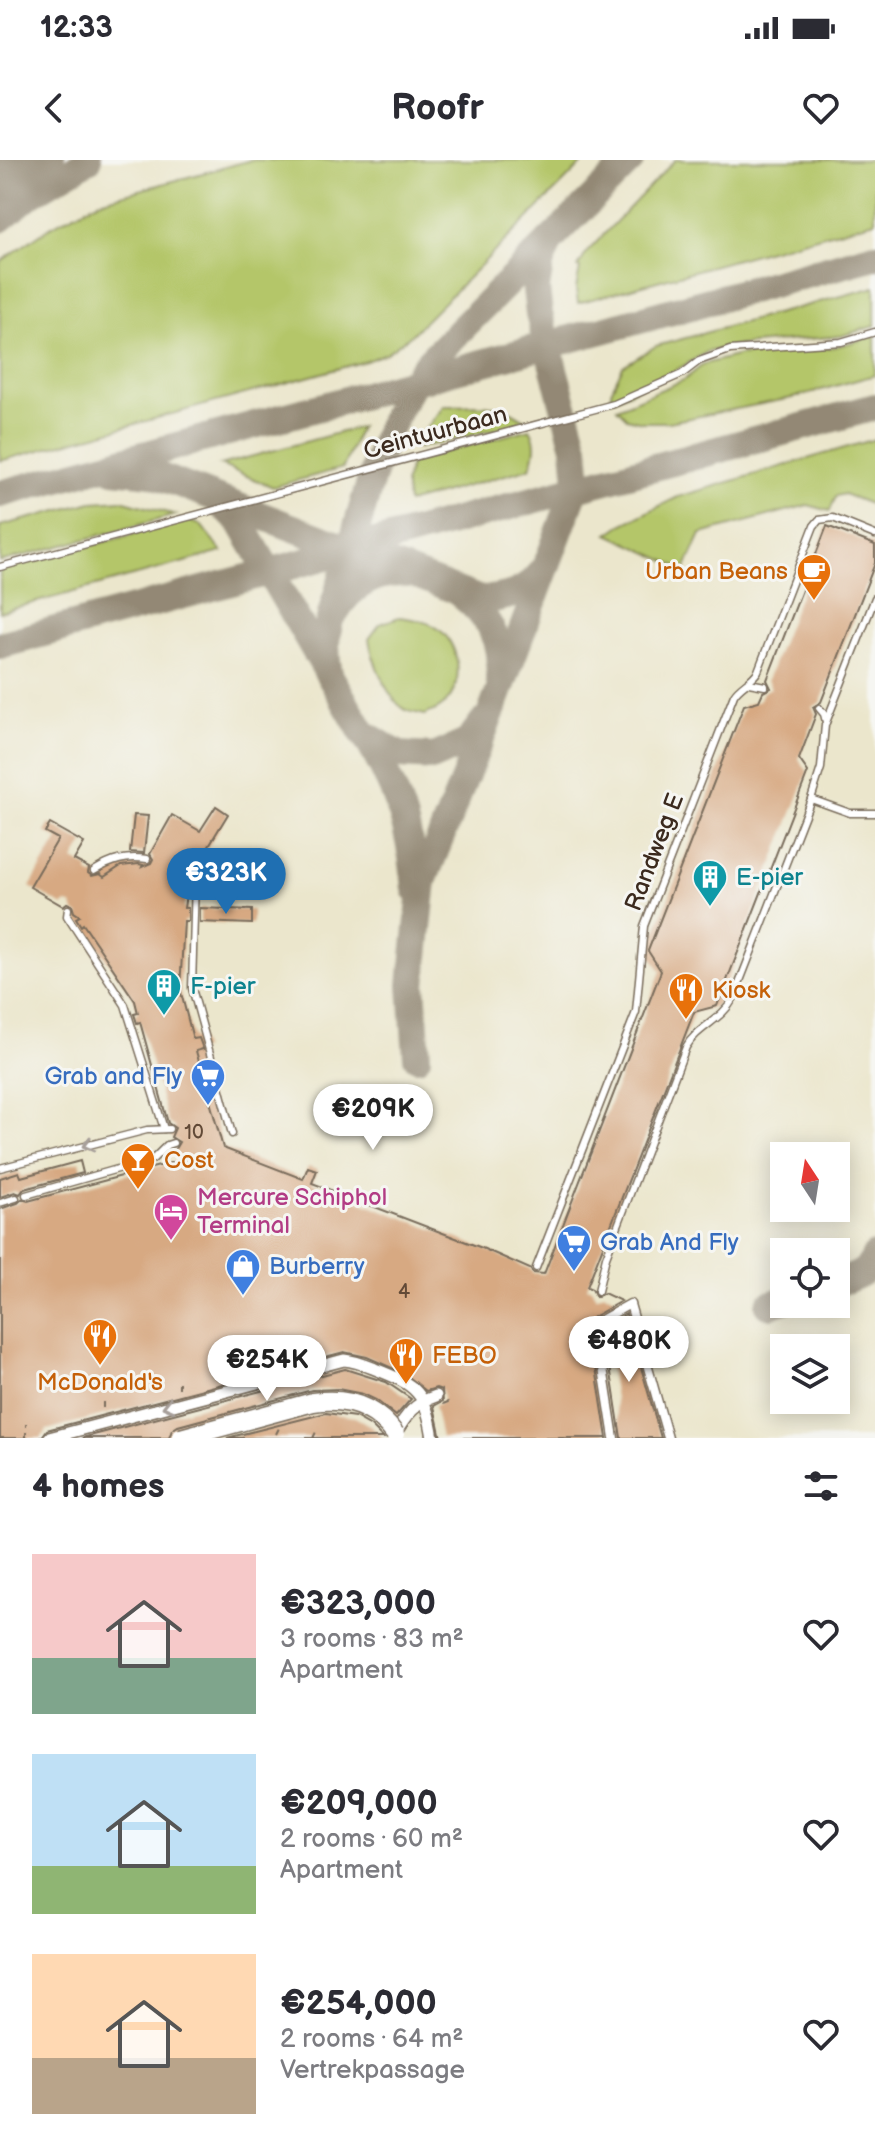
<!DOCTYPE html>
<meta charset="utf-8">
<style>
body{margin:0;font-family:"Balsamiq Sans",sans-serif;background:#f2f2f3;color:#2b2b33;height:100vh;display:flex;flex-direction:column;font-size:30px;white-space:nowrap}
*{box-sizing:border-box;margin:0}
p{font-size:26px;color:#7c7c81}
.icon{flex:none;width:44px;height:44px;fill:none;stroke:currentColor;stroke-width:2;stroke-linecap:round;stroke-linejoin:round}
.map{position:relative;height:1278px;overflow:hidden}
.panel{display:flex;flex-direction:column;background:#fff;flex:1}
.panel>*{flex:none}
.needle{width:52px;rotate:348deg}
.tools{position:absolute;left:770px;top:982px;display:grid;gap:16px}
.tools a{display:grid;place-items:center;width:80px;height:80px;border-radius:0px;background:#fff;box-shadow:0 4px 20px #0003;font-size:40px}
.price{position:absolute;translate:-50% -68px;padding:0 18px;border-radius:28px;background:#fff;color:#222;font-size:26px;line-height:52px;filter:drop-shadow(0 2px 4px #0008)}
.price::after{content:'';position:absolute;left:50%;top:48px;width:24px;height:18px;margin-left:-12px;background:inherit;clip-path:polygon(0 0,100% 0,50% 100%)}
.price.active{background:#1f6fb2;color:#fff}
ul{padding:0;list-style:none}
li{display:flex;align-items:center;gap:24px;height:200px;padding:0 32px}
li span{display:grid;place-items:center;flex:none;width:224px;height:160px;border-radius:0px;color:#555}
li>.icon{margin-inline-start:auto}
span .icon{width:96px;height:96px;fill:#fffc;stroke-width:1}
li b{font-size:34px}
h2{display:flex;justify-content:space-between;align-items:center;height:96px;padding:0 32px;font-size:34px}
.status{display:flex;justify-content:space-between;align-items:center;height:56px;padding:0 40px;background:#fff;direction:ltr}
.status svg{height:22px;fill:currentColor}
header{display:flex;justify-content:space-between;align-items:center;height:104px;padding:0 32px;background:#fff;font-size:36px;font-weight:600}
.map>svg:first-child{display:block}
.green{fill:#b4c669;stroke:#787844;stroke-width:2}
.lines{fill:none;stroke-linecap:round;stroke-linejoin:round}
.taxiway{stroke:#938875;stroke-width:28}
.runway{stroke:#938875;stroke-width:72}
.building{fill:#d7a982}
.service-casing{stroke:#796c5b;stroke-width:9}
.pedestrian-casing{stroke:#796c5b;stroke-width:11}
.minor-casing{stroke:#796c5b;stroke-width:14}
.path{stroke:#796c5b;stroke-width:2;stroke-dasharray:6 6;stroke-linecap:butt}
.service{stroke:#fff;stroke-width:6}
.pedestrian{stroke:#fff;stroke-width:8}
.minor{stroke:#fff;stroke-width:11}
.primary-bridge-casing{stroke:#796c5b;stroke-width:21;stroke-linecap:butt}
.primary-bridge{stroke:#fff;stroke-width:18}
.oneway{stroke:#a79f9a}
.labels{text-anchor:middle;stroke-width:6;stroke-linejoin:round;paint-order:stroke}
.number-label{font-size:20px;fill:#624a37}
.street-label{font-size:24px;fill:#3b2a1e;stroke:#f6f6f2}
.food-label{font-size:24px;fill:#c56008;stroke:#f6f6f2;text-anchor:start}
.culture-label{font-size:24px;fill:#0d838f;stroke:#f6f6f2;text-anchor:start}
.shop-label{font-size:24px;fill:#366cbe;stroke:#f6f6f2;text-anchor:start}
.hotel-label{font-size:24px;fill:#b23c85;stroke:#f6f6f2;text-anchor:start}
</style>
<div class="status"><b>12:33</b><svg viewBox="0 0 49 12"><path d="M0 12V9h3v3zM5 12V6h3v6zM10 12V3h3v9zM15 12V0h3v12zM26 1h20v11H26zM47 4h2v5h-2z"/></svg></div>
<header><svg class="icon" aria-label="back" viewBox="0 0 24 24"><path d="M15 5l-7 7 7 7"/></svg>Roofr<svg class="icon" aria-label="heart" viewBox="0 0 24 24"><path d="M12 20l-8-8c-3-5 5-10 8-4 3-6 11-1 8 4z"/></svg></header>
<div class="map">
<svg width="875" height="1278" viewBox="0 0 875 1278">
<rect width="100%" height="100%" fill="#f6f6f2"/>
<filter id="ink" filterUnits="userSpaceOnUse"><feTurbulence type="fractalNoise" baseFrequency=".0125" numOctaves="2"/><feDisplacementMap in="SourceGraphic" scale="16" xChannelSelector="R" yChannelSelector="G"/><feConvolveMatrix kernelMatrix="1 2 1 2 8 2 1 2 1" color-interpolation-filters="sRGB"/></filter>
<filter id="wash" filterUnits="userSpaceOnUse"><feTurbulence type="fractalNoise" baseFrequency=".006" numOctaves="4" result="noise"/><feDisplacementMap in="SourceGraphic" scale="32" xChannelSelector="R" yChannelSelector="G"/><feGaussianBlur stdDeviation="1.8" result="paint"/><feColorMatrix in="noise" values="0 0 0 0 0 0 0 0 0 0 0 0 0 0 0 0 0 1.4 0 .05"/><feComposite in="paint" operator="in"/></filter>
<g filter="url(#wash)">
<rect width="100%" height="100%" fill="#ebe6cc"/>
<g class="green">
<path d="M251 0H586L412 174 386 193 366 201 0 301V102L50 67 99 41Z"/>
<path d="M675 0H875V61L578 143 576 129 580 108 578 107 587 92Z"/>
<path d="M875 127V166L841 176 731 186 707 192 671 213 612 240 611 231 623 206 656 186Z"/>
<path d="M875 176V215L792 238 669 262H642L627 258 617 248 684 220 704 204 740 195 834 187Z"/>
<path d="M444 246C473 246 504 240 526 262L418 288 426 269Z"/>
<path d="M360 267 343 308 273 327 220 305Z"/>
<path d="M530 269C538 282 535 294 530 308L408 343 405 322 412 301Z"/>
<path d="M875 279V346L844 334 836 336 830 351 808 345 701 374 685 410 608 374 621 365 678 337Z"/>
<path d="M121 340 176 355 0 402V366L92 342Z"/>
<path d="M186 360 201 365 222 392 0 452V410Z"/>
<path d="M399 457C413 459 430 461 441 471 461 488 465 528 442 546 438 550 430 552 425 555 420 553 411 553 406 550 387 540 372 498 369 479L380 464Z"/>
</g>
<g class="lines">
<g class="taxiway">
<path d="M0 59 32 33 88 0"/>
<path d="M113 309 151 313 481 440C508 438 529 432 544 409"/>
<path d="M0 334 875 96"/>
<path d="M221 344 240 362 363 573 399 595 434 597 468 582 483 562"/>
<path d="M460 434C488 456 504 481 499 518"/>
<path d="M336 451C351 425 379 410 408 414"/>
<path d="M0 485 875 247"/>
<path d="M329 514C327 504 326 494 326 483 328 457 339 431 346 406 366 337 383 258 428 202L631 0"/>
<path d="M366 577C398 632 410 666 416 729"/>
<path d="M417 897 412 825 423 721 493 548 578 322 575 287 539 154 536 129 540 104 550 80"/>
<path d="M836 1123C854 1117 867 1115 875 1096"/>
<path d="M769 1145 784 1140"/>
</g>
<path class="runway" d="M0 8 29 0"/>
</g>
<g id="blocks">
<g class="building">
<path d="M827 366 875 385V403L821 542 813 547 816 554 799 599 808 612 717 846 694 852 587 1127 592 1129 596 1137 604 1133 621 1141 593 1157 589 1163 607 1278H441L434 1246 443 1241 442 1230 436 1228 426 1231 404 1213 367 1197 344 1192 47 1270 41 1278H0V1049L18 1043 22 1039 28 1041 178 1001 175 989 179 982 171 977 175 968 168 963 140 862 137 863 134 854 138 853 135 841 83 764 81 766 76 758 80 756 74 752 72 745 67 743 63 746 30 727 58 679 45 672 50 664 84 683 74 700 89 708 88 713 92 716 100 714 104 717 121 706 139 704 143 705 142 707 151 703 153 699 150 694 172 655 200 671 216 646 228 654 194 710H189L186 713 188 720 184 748H188V761H184L180 829 193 879 199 878 203 889 196 891 223 988 303 1019 308 1007 317 1010 312 1023 482 1088 530 1109 533 1113 544 1114 661 811 648 791 744 545 759 541 763 532 771 528 767 520Z"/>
<path d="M134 655 148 656 144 693 130 692Z"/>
<path d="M200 748 252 750V764L200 762Z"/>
<path d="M80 1001 83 1013 24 1029 20 1034 15 1032 0 1037V1018L19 1012 21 1017Z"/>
<path d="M626 1154 661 1278H621L604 1167Z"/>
<path d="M345 1209 386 1222 411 1239 396 1256 376 1240 363 1234 338 1229 312 1230 178 1266 172 1270 169 1278H82Z"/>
<path d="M326 1253 355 1257 371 1266 383 1278H227Z"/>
</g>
</g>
</g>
<g filter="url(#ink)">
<use href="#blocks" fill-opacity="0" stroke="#796c5b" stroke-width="2"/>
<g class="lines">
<g class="service-casing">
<g id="service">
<path d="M0 407 614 244 682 214 699 201 730 190 841 182 875 172"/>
<path d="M749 523 765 526"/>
<path d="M819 548 824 554 826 562"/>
<path d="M811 639 850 653H875"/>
<path d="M94 711C112 700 126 696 147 699"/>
<path d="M191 715 195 719 192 828 232 974"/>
<path d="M68 749 67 756 125 845 164 969"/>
<path d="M0 1008 147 970 169 969"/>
<path d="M26 1035 153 999 167 985 173 983"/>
<path d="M0 1043 16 1038"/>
<path d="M536 1108 636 852 644 766 734 535C740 525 751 522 758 511L814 366 819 360 833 358 875 375"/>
<path d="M598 1131 606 1097 686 887C697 867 722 860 733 839L811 639 821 608 825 565 875 438"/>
</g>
</g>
<g class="pedestrian-casing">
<path id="pedestrian" d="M614 1278 596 1163 630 1144 668 1278"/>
</g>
<g class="minor-casing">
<g id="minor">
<path d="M395 1274C406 1255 415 1243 436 1236"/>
<path d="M49 1278 344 1200C356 1201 365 1205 375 1209 417 1225 426 1233 433 1278"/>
</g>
</g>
<g class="path">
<path d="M255 1201 257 1212"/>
<path d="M179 1222V1234"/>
<path d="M103 1242V1253"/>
<path d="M443 1244 453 1240"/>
<path d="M276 1274 281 1264"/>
<path d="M26 1278V1263"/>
<path d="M313 1278 318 1268"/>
</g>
<use href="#service" class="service"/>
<use href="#pedestrian" class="pedestrian"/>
<use href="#minor" class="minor"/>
<g class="primary-bridge-casing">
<path id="primary-bridge" d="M181 1278 313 1242C347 1237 375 1246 395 1274"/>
</g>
<use href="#primary-bridge" class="primary-bridge"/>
</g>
<defs><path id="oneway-chevron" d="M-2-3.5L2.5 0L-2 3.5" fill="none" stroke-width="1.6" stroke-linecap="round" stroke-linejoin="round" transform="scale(2)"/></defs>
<g class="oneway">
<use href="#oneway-chevron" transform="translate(88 985) rotate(165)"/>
<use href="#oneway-chevron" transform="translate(168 1246) rotate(165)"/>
</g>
</g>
<defs>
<g id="cafe-pin" transform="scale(1.8)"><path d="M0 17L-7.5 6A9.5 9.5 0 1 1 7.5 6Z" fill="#e8710a" stroke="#f6f6f2"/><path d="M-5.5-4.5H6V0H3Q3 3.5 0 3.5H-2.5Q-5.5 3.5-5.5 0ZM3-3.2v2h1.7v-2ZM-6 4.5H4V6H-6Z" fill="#fff"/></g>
<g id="building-pin" transform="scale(1.8)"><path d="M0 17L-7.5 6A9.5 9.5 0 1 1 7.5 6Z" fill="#0f9aa8" stroke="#f6f6f2"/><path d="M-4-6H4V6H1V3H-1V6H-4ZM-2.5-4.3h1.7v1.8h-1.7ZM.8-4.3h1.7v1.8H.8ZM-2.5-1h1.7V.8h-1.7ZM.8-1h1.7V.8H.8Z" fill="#fff"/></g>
<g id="restaurant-pin" transform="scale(1.8)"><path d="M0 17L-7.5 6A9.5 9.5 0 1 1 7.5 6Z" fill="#e8710a" stroke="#f6f6f2"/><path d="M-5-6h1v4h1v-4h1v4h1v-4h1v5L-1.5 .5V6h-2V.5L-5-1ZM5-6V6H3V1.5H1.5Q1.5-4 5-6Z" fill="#fff"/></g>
<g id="supermarket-pin" transform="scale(1.8)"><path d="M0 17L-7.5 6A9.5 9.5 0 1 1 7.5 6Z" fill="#3f7fe0" stroke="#f6f6f2"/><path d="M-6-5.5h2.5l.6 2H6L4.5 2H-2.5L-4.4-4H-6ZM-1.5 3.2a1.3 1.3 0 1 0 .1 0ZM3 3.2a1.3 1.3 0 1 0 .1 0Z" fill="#fff"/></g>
<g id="bar-pin" transform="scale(1.8)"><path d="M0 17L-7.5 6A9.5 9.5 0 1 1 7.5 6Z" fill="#e8710a" stroke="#f6f6f2"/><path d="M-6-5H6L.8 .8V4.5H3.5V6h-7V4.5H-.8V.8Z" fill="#fff"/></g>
<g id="hotel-pin" transform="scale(1.8)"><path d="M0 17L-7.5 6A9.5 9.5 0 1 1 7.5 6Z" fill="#d1479c" stroke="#f6f6f2"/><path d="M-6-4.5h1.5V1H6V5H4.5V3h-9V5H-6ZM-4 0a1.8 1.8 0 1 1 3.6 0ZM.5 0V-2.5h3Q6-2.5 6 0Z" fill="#fff"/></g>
<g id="shop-pin" transform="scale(1.8)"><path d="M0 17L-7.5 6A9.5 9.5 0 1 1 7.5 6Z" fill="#3f7fe0" stroke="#f6f6f2"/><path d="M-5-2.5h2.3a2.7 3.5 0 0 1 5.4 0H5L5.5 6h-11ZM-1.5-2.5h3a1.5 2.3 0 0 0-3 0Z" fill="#fff"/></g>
</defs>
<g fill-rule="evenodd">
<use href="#cafe-pin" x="814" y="411"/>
<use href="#building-pin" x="710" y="717"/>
<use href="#building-pin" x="164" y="826"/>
<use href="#restaurant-pin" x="686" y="830"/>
<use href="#supermarket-pin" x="208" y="916"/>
<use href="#bar-pin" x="138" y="1000"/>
<use href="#hotel-pin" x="171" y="1051"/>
<use href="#supermarket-pin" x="574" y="1082"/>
<use href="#shop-pin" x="243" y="1106"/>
<use href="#restaurant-pin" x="100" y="1176"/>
<use href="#restaurant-pin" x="406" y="1195"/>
</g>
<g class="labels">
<g class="number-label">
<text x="194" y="979">10</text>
<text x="404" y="1138">4</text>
</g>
<g class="street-label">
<text transform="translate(435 272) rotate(-15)" y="8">Ceintuurbaan</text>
<text transform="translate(654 692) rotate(-69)" y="8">Randweg E</text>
</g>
<g class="food-label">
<text x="788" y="419" text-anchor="end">Urban Beans</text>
<text x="712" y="838">Kiosk</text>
<text x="164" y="1008">Cost</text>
<text x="432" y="1203">FEBO</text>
<text x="100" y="1230" text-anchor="middle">McDonald's</text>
</g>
<g class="culture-label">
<text x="736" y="725">E-pier</text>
<text x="190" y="834">F-pier</text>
</g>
<g class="shop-label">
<text x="182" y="924" text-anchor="end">Grab and Fly</text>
<text x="600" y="1090">Grab And Fly</text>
<text x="269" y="1114">Burberry</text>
</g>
<g class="hotel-label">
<text x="197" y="1045">Mercure Schiphol<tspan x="197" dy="28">Terminal</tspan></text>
</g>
</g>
</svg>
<div class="tools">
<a><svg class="needle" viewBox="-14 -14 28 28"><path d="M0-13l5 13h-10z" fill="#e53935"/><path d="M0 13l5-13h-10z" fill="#7c7c81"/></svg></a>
<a><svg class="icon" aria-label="locate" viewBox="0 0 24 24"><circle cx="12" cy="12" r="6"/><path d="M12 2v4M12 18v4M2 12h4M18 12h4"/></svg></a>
<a><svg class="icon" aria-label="layers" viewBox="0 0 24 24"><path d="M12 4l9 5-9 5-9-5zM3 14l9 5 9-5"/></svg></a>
</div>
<b class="price active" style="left:226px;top:756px">€323K</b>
<b class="price" style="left:373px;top:992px">€209K</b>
<b class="price" style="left:629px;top:1224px">€480K</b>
<b class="price" style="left:267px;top:1243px">€254K</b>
</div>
<section class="panel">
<h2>4 homes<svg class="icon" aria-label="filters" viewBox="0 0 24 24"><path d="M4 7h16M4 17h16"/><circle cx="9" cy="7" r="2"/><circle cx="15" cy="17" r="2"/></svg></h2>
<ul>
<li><span style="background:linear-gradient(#f6c9c9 65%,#7fa58c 0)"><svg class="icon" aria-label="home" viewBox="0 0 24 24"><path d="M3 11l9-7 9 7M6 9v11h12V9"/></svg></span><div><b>€323,000</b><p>3 rooms · 83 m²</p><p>Apartment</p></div><svg class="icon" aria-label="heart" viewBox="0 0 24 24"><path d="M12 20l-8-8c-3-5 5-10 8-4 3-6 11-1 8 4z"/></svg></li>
<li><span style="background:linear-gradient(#bfe0f5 70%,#8fb573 0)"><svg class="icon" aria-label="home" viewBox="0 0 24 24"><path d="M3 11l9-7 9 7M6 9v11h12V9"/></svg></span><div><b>€209,000</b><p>2 rooms · 60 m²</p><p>Apartment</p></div><svg class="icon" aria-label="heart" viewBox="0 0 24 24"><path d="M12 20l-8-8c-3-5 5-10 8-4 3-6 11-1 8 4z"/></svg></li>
<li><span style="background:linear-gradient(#ffd9b3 65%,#b9a48a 0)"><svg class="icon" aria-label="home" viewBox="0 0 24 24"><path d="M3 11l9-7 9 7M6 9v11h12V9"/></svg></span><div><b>€254,000</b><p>2 rooms · 64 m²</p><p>Vertrekpassage</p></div><svg class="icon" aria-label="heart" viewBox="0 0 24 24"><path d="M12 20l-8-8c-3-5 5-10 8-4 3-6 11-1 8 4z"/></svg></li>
</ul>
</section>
